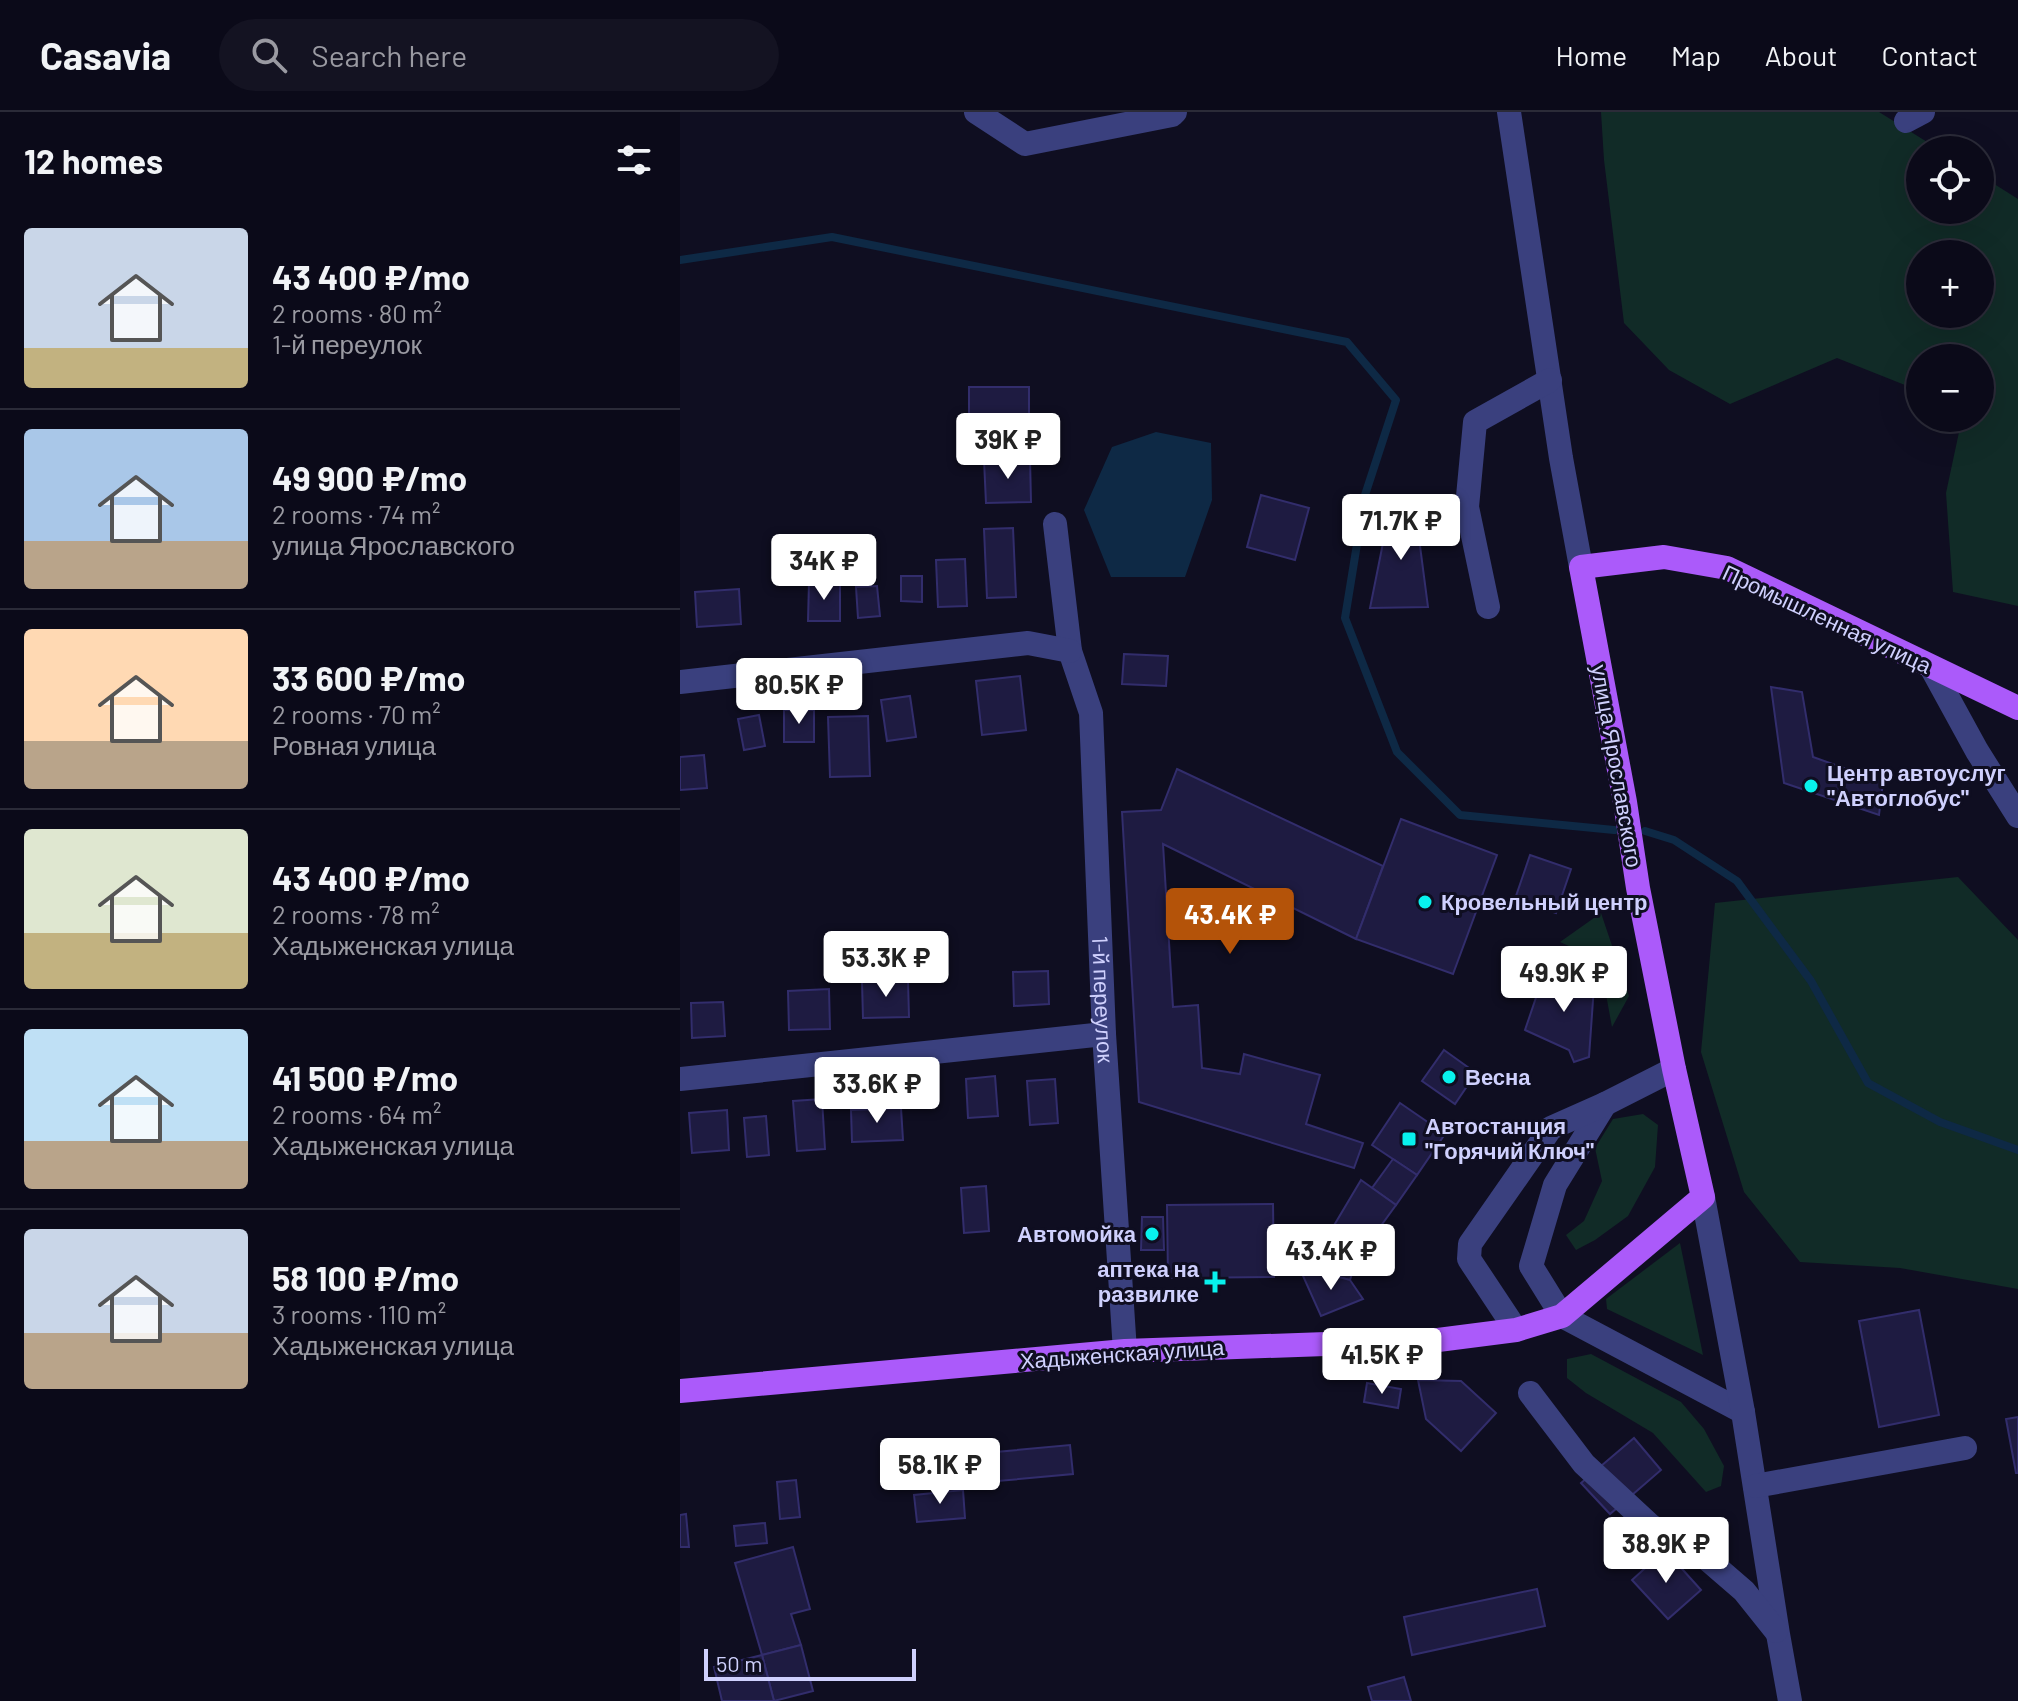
<!DOCTYPE html>
<meta charset="utf-8">
<style>
body{margin:0;font-family:Barlow,sans-serif;background:#141322;color:#f1f3f6;height:100vh;display:flex;flex-direction:column;font-size:30px;white-space:nowrap}
*{box-sizing:border-box;margin:0}
p{font-size:26px;color:#9a9aa2}
.icon{flex:none;width:44px;height:44px;fill:none;stroke:currentColor;stroke-width:2;stroke-linecap:round;stroke-linejoin:round}
.map{position:relative;flex:1;overflow:hidden}
.drawer{display:flex;flex-direction:column;background:#0b0a19;width:680px}
.drawer>*{flex:none}
.controls{position:absolute;left:1226px;top:24px;display:grid;gap:16px}
.controls a{display:grid;place-items:center;width:88px;height:88px;border-radius:50%;background:#0b0a19;box-shadow:0 8px 32px #0002,0 0 0 2px #2b2b38;font-size:40px}
.scale{position:absolute;left:24px;bottom:20px;width:212px;box-sizing:border-box;padding-left:8px;border:4px solid #cfd0fd;border-top:0;font-size:22px;line-height:28px;white-space:nowrap;color:#cfd0fd;-webkit-text-stroke:6px #0f0e21;paint-order:stroke}
.price{position:absolute;translate:-50% -68px;padding:0 18px;border-radius:8px;background:#fff;color:#222;font-size:26px;line-height:52px;filter:drop-shadow(0 2px 4px #0008)}
.price::after{content:'';position:absolute;left:50%;top:48px;width:24px;height:18px;margin-left:-12px;background:inherit;clip-path:polygon(0 0,100% 0,50% 100%)}
.price.selected{background:#b45309;color:#fff}
ul{padding:0;list-style:none}
li{display:flex;align-items:center;gap:24px;height:200px;padding:0 24px}
li+li{border-top:2px solid #2b2b38}
li span{display:grid;place-items:center;flex:none;width:224px;height:160px;border-radius:8px;color:#555}
li>.icon{margin-inline-start:auto}
span .icon{width:96px;height:96px;fill:#fffc;stroke-width:1}
li b{font-size:34px}
h2{display:flex;justify-content:space-between;align-items:center;height:96px;padding:0 24px;font-size:34px}
header{display:flex;align-items:center;gap:48px;box-sizing:border-box;height:112px;padding:0 40px;background:#0b0a19;border-bottom:2px solid #2b2b38}
header strong{font-size:38px}
nav{display:flex;gap:44px;margin-inline-start:auto;font-size:28px}
.search{width:560px;height:72px;background:#141322;display:flex;align-items:center;gap:20px;box-sizing:border-box;padding:0 28px;border-radius:44px;color:#9a9aa2;font-size:30px}
main{display:flex;flex:1;min-height:0}
.map>svg:first-child{display:block}
.green{fill:#112b27;fill-rule:evenodd}
.water{fill:#0e2945}
.lines{fill:none;stroke-linecap:round;stroke-linejoin:round}
.stream{stroke:#0e2945;stroke-width:8}
.building{fill:#1e1b41;stroke:#322d6c;stroke-width:2}
.minor{stroke:#3a407e;stroke-width:24}
.major{stroke:#ab5afa;stroke-width:24}
.poi-dot{fill:#08f1ed;stroke:#0f0e21;stroke-width:3}
.labels{text-anchor:middle;stroke-width:6;stroke-linejoin:round;paint-order:stroke}
.street-label{font-size:22px;fill:#cfd0fd;stroke:#0f0e21}
.poi-label{font-size:22px;font-weight:bold;fill:#cfd0fd;stroke:#0f0e21;text-anchor:start}
</style>
<header>
<strong>Casavia</strong>
<div class="search"><svg class="icon" aria-label="search" viewBox="0 0 24 24"><circle cx="10" cy="10" r="6"/><path d="M15 15l6 6"/></svg>Search here</div>
<nav><a>Home</a><a>Map</a><a>About</a><a>Contact</a></nav>
</header>
<main>
<section class="drawer">
<h2>12 homes<svg class="icon" aria-label="filters" viewBox="0 0 24 24"><path d="M4 7h16M4 17h16"/><circle cx="9" cy="7" r="2"/><circle cx="15" cy="17" r="2"/></svg></h2>
<ul>
<li><span style="background:linear-gradient(#c9d6e8 75%,#c2b280 0)"><svg class="icon" aria-label="home" viewBox="0 0 24 24"><path d="M3 11l9-7 9 7M6 9v11h12V9"/></svg></span><div><b>43 400 ₽/mo</b><p>2 rooms · 80 m²</p><p>1-й переулок</p></div></li>
<li><span style="background:linear-gradient(#a9c7e8 70%,#b9a48a 0)"><svg class="icon" aria-label="home" viewBox="0 0 24 24"><path d="M3 11l9-7 9 7M6 9v11h12V9"/></svg></span><div><b>49 900 ₽/mo</b><p>2 rooms · 74 m²</p><p>улица Ярославского</p></div></li>
<li><span style="background:linear-gradient(#ffd9b3 70%,#b9a48a 0)"><svg class="icon" aria-label="home" viewBox="0 0 24 24"><path d="M3 11l9-7 9 7M6 9v11h12V9"/></svg></span><div><b>33 600 ₽/mo</b><p>2 rooms · 70 m²</p><p>Ровная улица</p></div></li>
<li><span style="background:linear-gradient(#dfe7d0 65%,#c2b280 0)"><svg class="icon" aria-label="home" viewBox="0 0 24 24"><path d="M3 11l9-7 9 7M6 9v11h12V9"/></svg></span><div><b>43 400 ₽/mo</b><p>2 rooms · 78 m²</p><p>Хадыженская улица</p></div></li>
<li><span style="background:linear-gradient(#bfe0f5 70%,#b9a48a 0)"><svg class="icon" aria-label="home" viewBox="0 0 24 24"><path d="M3 11l9-7 9 7M6 9v11h12V9"/></svg></span><div><b>41 500 ₽/mo</b><p>2 rooms · 64 m²</p><p>Хадыженская улица</p></div></li>
<li><span style="background:linear-gradient(#c9d6e8 65%,#b9a48a 0)"><svg class="icon" aria-label="home" viewBox="0 0 24 24"><path d="M3 11l9-7 9 7M6 9v11h12V9"/></svg></span><div><b>58 100 ₽/mo</b><p>3 rooms · 110 m²</p><p>Хадыженская улица</p></div></li>
</ul>
</section>
<div class="map">
<svg width="1338" height="1589" viewBox="0 0 1338 1589">
<rect width="100%" height="100%" fill="#0f0e21"/>
<g class="green">
<path d="M921 0H1199L1260 38H1240V98H1300V63L1338 87V494L1273 480 1266 381 1282 306H1300V246H1240V279L1157 246 1050 292 989 258 944 211 924 48ZM1240 142H1300V202H1240Z"/>
<path d="M1278 765 1338 828V1177L1220 1156 1120 1150 1064 1080 1021 940 1035 791Z"/>
<path d="M921 801 949 884 932 915 925 877 913 845 880 830Z"/>
<path d="M963 1002 978 1013 975 1055 948 1104 915 1128 896 1138 886 1123 904 1109 922 1069 915 1036 933 1007Z"/>
<path d="M1000 1131 1023 1243 927 1197 926 1187Z"/>
<path d="M911 1242 1001 1290 1024 1317 1044 1354 1041 1374 1026 1380 973 1321 906 1281 887 1266V1247Z"/>
</g>
<path class="water" d="M476 320 531 331 532 388 505 465H431L404 398 432 335Z"/>
<g class="lines">
<g class="stream">
<path d="M0 148 152 125 667 230 716 288 685 383 665 506 717 640 780 703 934 718"/>
<path d="M965 719 994 728 1057 769 1131 869 1188 971 1260 1010 1338 1038"/>
</g>
</g>
<g class="building">
<rect x="289" y="275" width="60" height="36"/>
<path d="M350 346 351 390 306 391 304 348Z"/>
<path d="M581 383 629 396 615 448 567 435Z"/>
<path d="M734 388 748 495 690 496 711 391Z"/>
<path d="M333 416 336 485 307 486 304 417Z"/>
<path d="M285 447 287 494 258 495 256 448Z"/>
<path d="M221 464H242V490L221 489Z"/>
<path d="M129 470H160V509H128Z"/>
<path d="M197 474 200 504 178 506 176 475Z"/>
<path d="M59 477 61 512 17 515 15 480Z"/>
<path d="M444 542 488 544 486 574 442 572Z"/>
<path d="M340 564 346 618 302 623 296 569Z"/>
<path d="M1091 575 1122 580 1133 645 1203 670 1199 703 1104 671Z"/>
<path d="M230 584 236 625 207 629 201 588Z"/>
<rect x="104" y="598" width="30" height="32"/>
<path d="M79 603 85 634 64 638 58 607Z"/>
<path d="M188 604 190 664 150 665 148 605Z"/>
<path d="M24 643 27 676 0 678V645Z"/>
<path d="M497 657 703 754 676 827 483 732 493 895 518 893 522 956 560 962 564 942 640 963 626 1012 683 1031 674 1056 459 990 442 700 481 698Z"/>
<path d="M721 707 817 743 773 862 676 827Z"/>
<path d="M850 743 891 757 876 801 835 787Z"/>
<path d="M368 859 369 892 334 894 333 860Z"/>
<path d="M865 859 914 874 909 945 894 950 889 938 845 918Z"/>
<path d="M228 868 229 905 183 906 182 870Z"/>
<path d="M149 877 150 917 109 918 108 879Z"/>
<path d="M43 890 45 924 12 926 11 891Z"/>
<path d="M764 938 796 961 775 992 742 969Z"/>
<path d="M315 964 318 1004 288 1006 286 967Z"/>
<path d="M375 967 378 1011 350 1013 347 969Z"/>
<path d="M142 987 145 1037 117 1039 113 989Z"/>
<path d="M720 991 765 1022 737 1063 692 1033Z"/>
<path d="M221 996 223 1028 172 1030 171 998Z"/>
<path d="M47 998 49 1038 12 1041 9 1001Z"/>
<path d="M86 1004 89 1043 67 1045 64 1006Z"/>
<path d="M713 1047 737 1063 716 1093 692 1076Z"/>
<path d="M681 1068 716 1093 676 1148 640 1137Z"/>
<path d="M306 1074 309 1119 284 1121 281 1076Z"/>
<path d="M593 1092 594 1165 488 1166 487 1093Z"/>
<path d="M462 1105H483L484 1138H461Z"/>
<path d="M640 1137 676 1148 670 1168 633 1158Z"/>
<path d="M633 1158 670 1168 683 1187 641 1204 623 1164Z"/>
<path d="M1239 1198 1259 1303 1199 1315 1179 1209Z"/>
<path d="M738 1268 781 1269 816 1301 781 1339 746 1307Z"/>
<path d="M687 1271 721 1277 718 1296 684 1290Z"/>
<path d="M1338 1305V1361H1336L1326 1307Z"/>
<path d="M954 1326 981 1358 930 1402 901 1371Z"/>
<path d="M390 1333 393 1362 318 1369 316 1340Z"/>
<path d="M116 1368 120 1405 100 1407 97 1370Z"/>
<path d="M283 1378 285 1406 237 1410 234 1383Z"/>
<path d="M6 1402 9 1435H0V1403Z"/>
<path d="M85 1411 87 1431 56 1434 54 1414Z"/>
<path d="M113 1435 130 1497 111 1502 121 1533 82 1543 55 1451Z"/>
<path d="M985 1438 1021 1478 988 1507 952 1468Z"/>
<path d="M857 1477 865 1514 732 1543 724 1505Z"/>
<path d="M121 1533 133 1579 94 1589 82 1543Z"/>
<path d="M82 1543 94 1589H42L34 1555Z"/>
<path d="M724 1565 731 1589H692L688 1575Z"/>
</g>
<g class="lines">
<g class="minor">
<path d="M296 0 345 32 492 3 495 0"/>
<path d="M829 0 881 346 901 455"/>
<path d="M1226 9 1243 0"/>
<path id="s1" d="M375 412 390 539 411 601 424 922 445 1239"/>
<path d="M808 495 787 395 795 310 870 268"/>
<path d="M1251 555 1297 639 1338 704"/>
<path d="M0 570 348 531 390 539"/>
<path d="M0 967 424 922"/>
<path d="M925 992 875 1073 851 1154 882 1204 1063 1300"/>
<path d="M1023 1085 1063 1300 1098 1522 1110 1589"/>
<path d="M836 1218 789 1147 790 1132 871 1016 925 992 994 957"/>
<path d="M850 1281 904 1352 971 1414 1020 1441 1064 1479 1096 1519"/>
<path d="M1075 1374 1285 1336"/>
</g>
<path class="major" d="M0 1279 445 1239 758 1228 836 1218 882 1204 1023 1085 994 957 958 776 945 690 901 455 984 445 1047 456 1338 596"/>
</g>
<g class="poi-dot">
<circle cx="1131" cy="674" r="8"/>
<circle cx="745" cy="790" r="8"/>
<circle cx="769" cy="965" r="8"/>
<rect x="721" y="1019" width="16" height="16" rx="4"/>
<circle cx="472" cy="1122" r="8"/>
<path d="M531 1158h8v8h8v8h-8v8h-8v-8h-8v-8h8z"/>
</g>
<g class="labels">
<g class="street-label">
<text transform="translate(1147 507) rotate(25)" y="8">Промышленная улица</text>
<text transform="translate(937 654) rotate(80)" y="8">улица Ярославского</text>
<text dy="8" stroke="none"><textPath href="#s1" startOffset="480">1-й переулок</textPath></text>
<text transform="translate(442 1242) rotate(-4)" y="8">Хадыженская улица</text>
</g>
<g class="poi-label">
<text x="1147" y="669">Центр автоуслуг<tspan x="1147" dy="25">"Автоглобус"</tspan></text>
<text x="761" y="798">Кровельный центр</text>
<text x="785" y="973">Весна</text>
<text x="745" y="1022">Автостанция<tspan x="745" dy="25">"Горячий Ключ"</tspan></text>
<text x="456" y="1130" text-anchor="end">Автомойка</text>
<text x="519" y="1165" text-anchor="end">аптека на<tspan x="519" dy="25">развилке</tspan></text>
</g>
</g>
</svg>
<div class="controls">
<a><svg class="icon" aria-label="locate" viewBox="0 0 24 24"><circle cx="12" cy="12" r="6"/><path d="M12 2v4M12 18v4M2 12h4M18 12h4"/></svg></a>
<a>+</a>
<a>−</a>
</div>
<div class="scale">50 m</div>
<b class="price" style="left:328px;top:369px">39K ₽</b>
<b class="price" style="left:721px;top:450px">71.7K ₽</b>
<b class="price" style="left:144px;top:490px">34K ₽</b>
<b class="price" style="left:119px;top:614px">80.5K ₽</b>
<b class="price selected" style="left:550px;top:844px">43.4K ₽</b>
<b class="price" style="left:206px;top:887px">53.3K ₽</b>
<b class="price" style="left:884px;top:902px">49.9K ₽</b>
<b class="price" style="left:197px;top:1013px">33.6K ₽</b>
<b class="price" style="left:651px;top:1180px">43.4K ₽</b>
<b class="price" style="left:702px;top:1284px">41.5K ₽</b>
<b class="price" style="left:260px;top:1394px">58.1K ₽</b>
<b class="price" style="left:986px;top:1473px">38.9K ₽</b>
</div>
</main>
